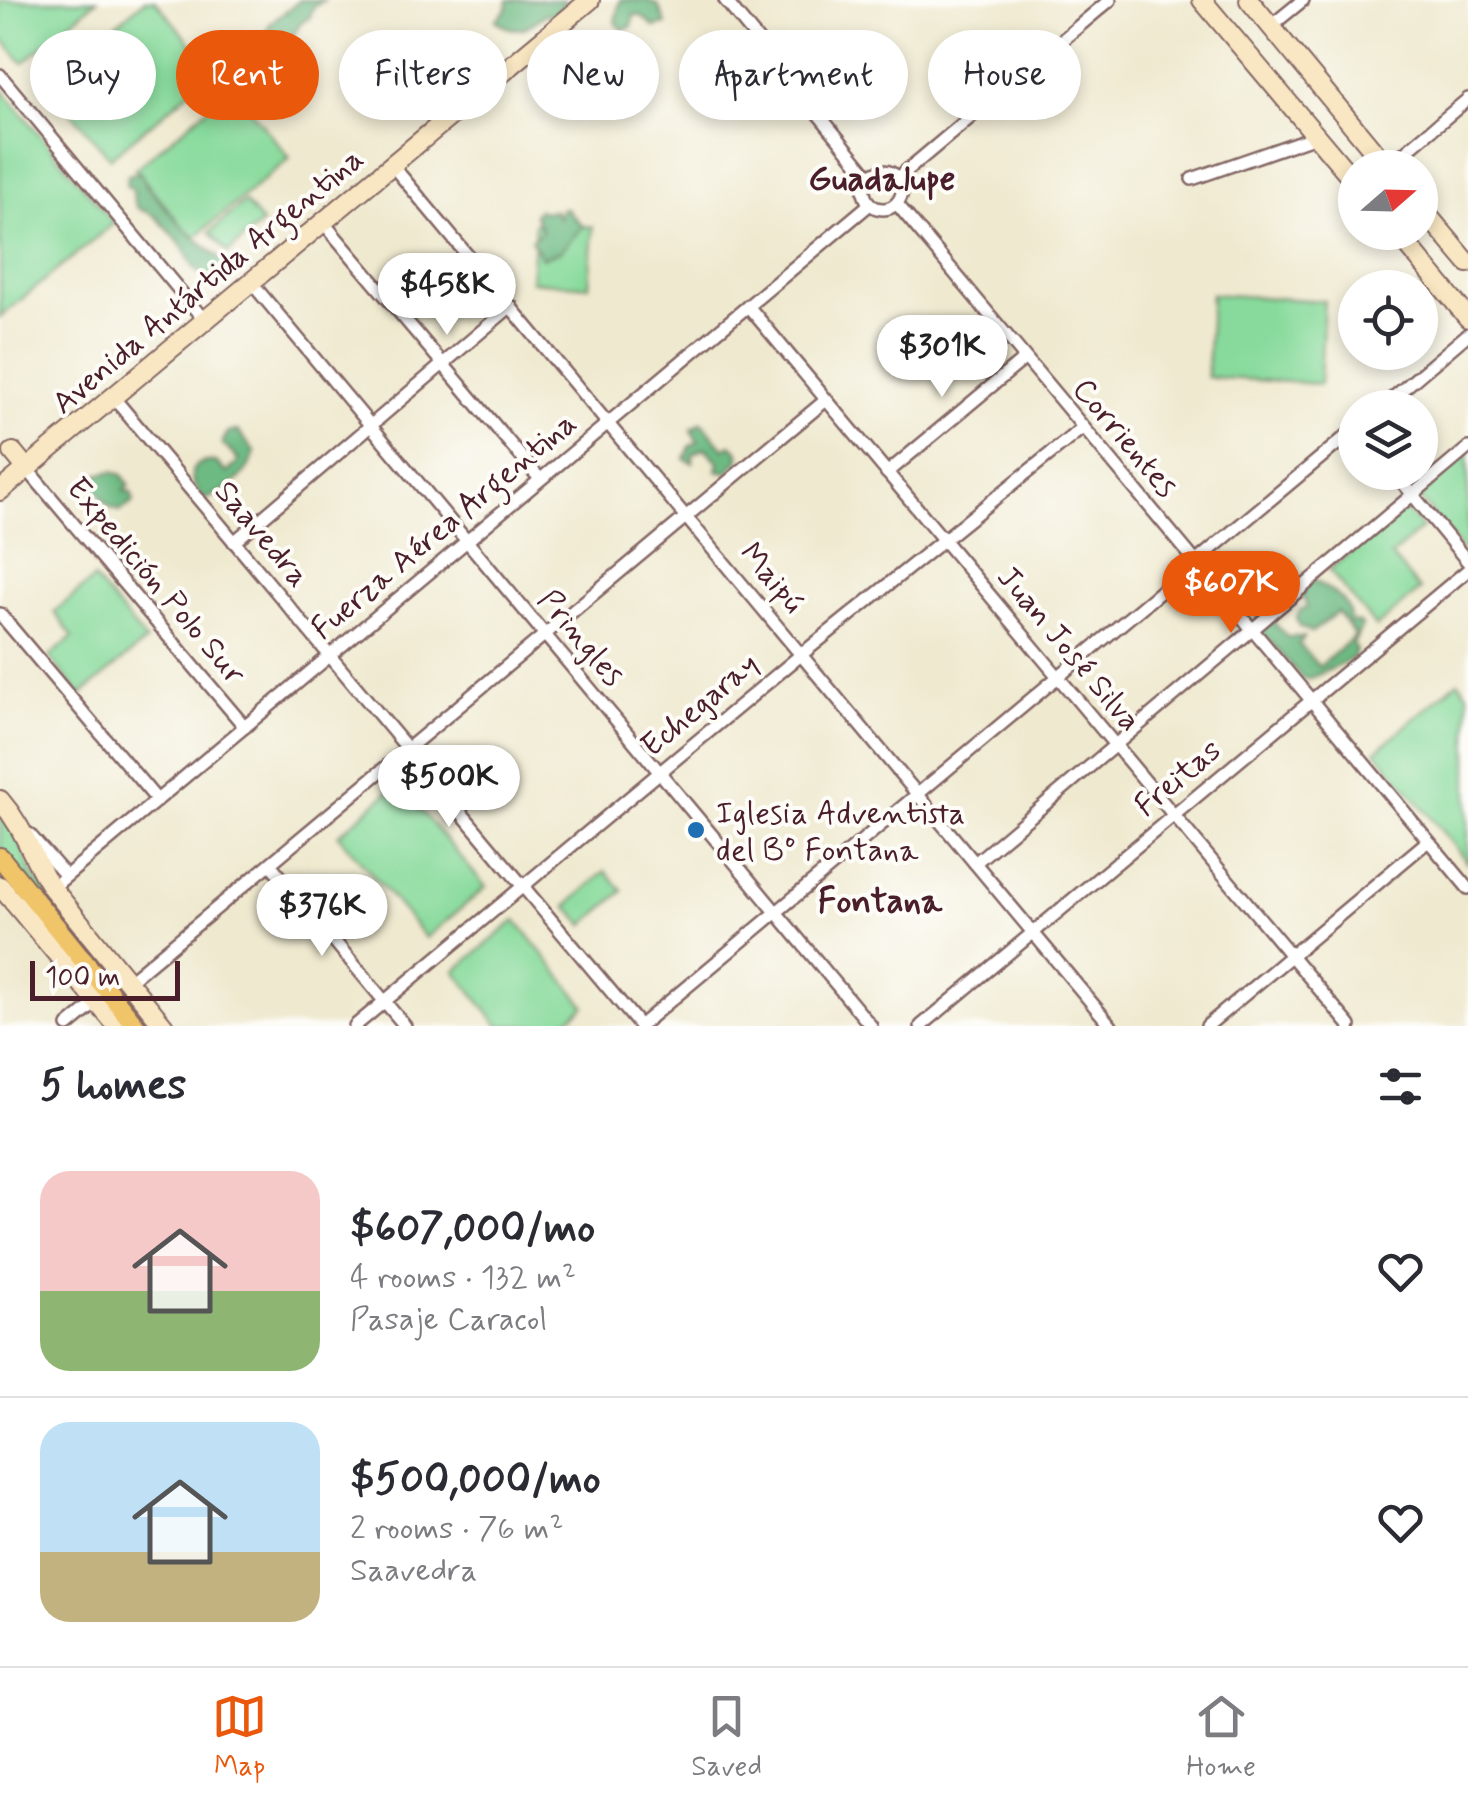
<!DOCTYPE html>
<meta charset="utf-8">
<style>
body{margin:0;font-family:Mynerve,sans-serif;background:#f7f7f7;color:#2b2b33;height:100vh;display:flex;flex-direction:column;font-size:38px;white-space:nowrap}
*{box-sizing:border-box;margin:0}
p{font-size:32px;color:#7c7c81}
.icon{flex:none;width:55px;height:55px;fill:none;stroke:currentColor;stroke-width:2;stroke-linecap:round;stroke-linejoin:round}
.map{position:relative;height:1026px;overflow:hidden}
.sheet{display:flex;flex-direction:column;background:#fff;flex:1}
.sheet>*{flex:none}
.guide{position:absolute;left:30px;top:30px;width:1410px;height:90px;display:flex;gap:20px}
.needle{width:65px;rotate:70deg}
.buttons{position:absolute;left:1338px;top:150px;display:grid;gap:20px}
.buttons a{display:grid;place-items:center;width:100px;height:100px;border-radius:50%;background:#fff;box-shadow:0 5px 15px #0003;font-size:50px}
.scale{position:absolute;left:30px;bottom:25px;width:150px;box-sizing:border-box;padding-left:10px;border:5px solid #4a1f2b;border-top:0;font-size:28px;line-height:35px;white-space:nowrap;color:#4a1f2b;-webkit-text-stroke:8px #fdfcf7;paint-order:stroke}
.price{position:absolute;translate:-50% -85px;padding:0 22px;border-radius:35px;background:#fff;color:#222;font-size:32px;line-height:65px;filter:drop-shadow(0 2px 5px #0008)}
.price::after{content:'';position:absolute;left:50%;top:60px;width:30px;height:22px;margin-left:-15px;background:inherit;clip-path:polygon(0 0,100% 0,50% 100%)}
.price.selected{background:#ea580c;color:#fff}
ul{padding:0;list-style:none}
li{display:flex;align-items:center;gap:30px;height:250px;padding:0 40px}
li+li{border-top:2px solid #e1e1e2}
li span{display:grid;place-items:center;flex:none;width:280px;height:200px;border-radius:30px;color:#555}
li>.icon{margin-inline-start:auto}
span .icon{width:120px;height:120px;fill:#fffc;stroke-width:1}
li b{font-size:42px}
h2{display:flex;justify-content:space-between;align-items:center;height:120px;padding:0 40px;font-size:42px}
.chip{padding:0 35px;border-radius:45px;background:#fff;box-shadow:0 5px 15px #0003;font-size:35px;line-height:90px}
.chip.selected{background:#ea580c;color:#fff}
.tab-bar{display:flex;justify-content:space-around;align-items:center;height:140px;border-top:2px solid #e1e1e2;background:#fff;font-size:28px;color:#7c7c81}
.tab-bar a{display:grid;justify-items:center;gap:5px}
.tab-bar .selected{color:#ea580c}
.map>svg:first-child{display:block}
.green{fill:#87da9b;stroke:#687c63;stroke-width:2.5}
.forest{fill:#6dba83;stroke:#5c6c57;stroke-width:2.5}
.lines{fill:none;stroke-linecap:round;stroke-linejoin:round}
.street-casing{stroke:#846664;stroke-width:16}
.secondary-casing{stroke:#846664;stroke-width:22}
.primary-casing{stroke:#846664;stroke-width:22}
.street{stroke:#fff;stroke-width:11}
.secondary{stroke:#f9e7c3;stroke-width:18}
.primary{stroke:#f0c469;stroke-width:18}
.poi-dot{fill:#1f6fb2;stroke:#fdfcf7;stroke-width:4}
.labels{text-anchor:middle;stroke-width:8;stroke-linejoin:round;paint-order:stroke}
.street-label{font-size:32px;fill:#4a1f2b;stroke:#fdfcf7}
.poi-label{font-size:32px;fill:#4a1f2b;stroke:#fdfcf7;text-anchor:start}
.neighbourhood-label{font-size:35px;font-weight:bold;fill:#4a1f2b;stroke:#fdfcf7}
</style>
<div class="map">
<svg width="1468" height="1026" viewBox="0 0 1468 1026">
<rect width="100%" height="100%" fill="#fdfcf7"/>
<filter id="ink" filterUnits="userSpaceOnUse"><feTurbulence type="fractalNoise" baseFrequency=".01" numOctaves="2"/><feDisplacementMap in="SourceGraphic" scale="20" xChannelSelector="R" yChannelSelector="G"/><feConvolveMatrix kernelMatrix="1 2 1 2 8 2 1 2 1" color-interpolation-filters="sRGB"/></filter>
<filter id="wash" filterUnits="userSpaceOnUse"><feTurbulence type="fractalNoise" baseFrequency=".0048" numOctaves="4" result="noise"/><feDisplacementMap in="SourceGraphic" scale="40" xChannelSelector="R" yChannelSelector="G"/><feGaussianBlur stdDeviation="2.25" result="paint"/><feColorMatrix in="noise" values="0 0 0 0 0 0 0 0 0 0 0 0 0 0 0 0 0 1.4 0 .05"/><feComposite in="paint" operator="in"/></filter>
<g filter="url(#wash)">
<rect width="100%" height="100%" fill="#efe9cf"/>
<g class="green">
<path d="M0 0H97L23 63 0 36Z"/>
<path d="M145 0H155L214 71 110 158 47 83Z"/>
<path d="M0 87 114 223 0 317Z"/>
<path d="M232 88 290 158 193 239 135 169Z"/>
<path d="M244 202 262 223 228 253 210 232Z"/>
<path d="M535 223 593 227 589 286 531 281Z"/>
<path d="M1211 294 1324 301 1320 384 1207 377Z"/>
<path d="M1468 451V557L1416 494Z"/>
<path d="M1404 508 1422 528 1391 556 1420 590 1376 627 1329 570Z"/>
<path d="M94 579 146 641 81 695 49 657 73 637 54 612Z"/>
<path d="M1458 681 1468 693V863L1376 751Z"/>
<path d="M398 784 486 887 426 938 338 835Z"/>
<path d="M0 809 13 825 33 875 159 1026H152L0 878Z"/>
<path d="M605 871 623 891 584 925 567 906Z"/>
<path d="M516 920 585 1006 560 1026H499L455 971Z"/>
</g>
<g class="forest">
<path d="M299 0H324L313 7 310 17 301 23 285 48H275L266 39C265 16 288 16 299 0Z"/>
<path d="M508 0H565L559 15 545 14C529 28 514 36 496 20L507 9Z"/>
<path d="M620 0H647L658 5 666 24 654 27 642 16 634 15 631 27 623 30 615 22Z"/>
<path d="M140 172 147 186 185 229 223 261 226 268 218 277 207 279C190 268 192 262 183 248 176 238 165 226 156 217 143 206 134 217 133 190L126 185 128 175Z"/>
<path d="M565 208 583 226 561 251 542 258 531 240 542 231 534 214 538 210 544 212 554 210 559 218 561 209Z"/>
<path d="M702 422 724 449 731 445 739 452V459L728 472 717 471 719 462 705 448 693 454V463L685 459 690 446 698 442 691 430Z"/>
<path d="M238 431 255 452C248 476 228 491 204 500 188 481 184 460 216 462L227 473 239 461 222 443 228 432Z"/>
<path d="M113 471 122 475 129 485 124 491 131 492 134 502 120 511 108 506 92 484 93 476Z"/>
<path d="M1308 575C1327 593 1350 594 1350 622L1359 623 1362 626 1353 644 1356 652 1352 659 1309 679 1302 678 1254 623 1270 618 1287 637H1304L1299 644 1319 667 1355 636 1337 612 1312 632 1300 627 1296 619 1300 610 1307 607 1297 583Z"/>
</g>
</g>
<g filter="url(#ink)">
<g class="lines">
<g class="street-casing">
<g id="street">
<path d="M725 0 869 176"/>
<path d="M1271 26 1303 0"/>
<path d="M0 75 205 321"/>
<path d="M392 165 1111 1026"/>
<path d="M1386 168 1468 99"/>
<circle cx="883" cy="190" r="19"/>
<path d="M898 178 1110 0"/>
<path d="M1192 179 1316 136"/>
<path d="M897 204 1468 888"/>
<path d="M323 222 540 479"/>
<path d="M251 282 871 1026"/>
<path d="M748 306 1350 1026"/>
<path d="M113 397 640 1026"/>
<path d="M1381 408 1468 334"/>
<path d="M27 469 245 727"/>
<path d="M1394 472 1468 562"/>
<path d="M887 473 1024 359"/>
<path d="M234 542 511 306"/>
<path d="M0 614 157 800"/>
<path d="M29 834 66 876"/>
<path d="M975 863 1468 448"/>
<path d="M271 865 405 1026"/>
<path d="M52 888 870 204"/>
<path d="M128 982 826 400"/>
<path d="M68 1026 97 1002"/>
<path d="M355 1026 802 654 1081 429"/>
<path d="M640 1026 1355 429"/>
<path d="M921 1026 1468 570"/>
<path d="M1207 1026 1428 841"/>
</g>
</g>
<g class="secondary-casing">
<g id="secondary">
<path d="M1202 0 1355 182"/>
<path d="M1249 0 1388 168"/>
<path d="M1420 206 1468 263"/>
<path d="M1397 232 1468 318"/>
<path d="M13 452 27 469"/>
<path d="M0 491 590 0"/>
<path d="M0 800C26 830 31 857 52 888L164 1026"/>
<path d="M0 886 117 1026"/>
</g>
</g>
<g class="primary-casing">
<path id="primary" d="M0 857 136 1026"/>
</g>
<use href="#street" class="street"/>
<use href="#secondary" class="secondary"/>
<use href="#primary" class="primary"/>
</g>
</g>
<circle class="poi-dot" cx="696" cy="830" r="10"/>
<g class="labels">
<g class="street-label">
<text transform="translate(207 280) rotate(-40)" y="11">Avenida Antártida Argentina</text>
<text transform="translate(1126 437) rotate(50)" y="11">Corrientes</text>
<text transform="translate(443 525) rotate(-40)" y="11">Fuerza Aérea Argentina</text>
<text transform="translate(263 533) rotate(50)" y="11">Saavedra</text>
<text transform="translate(773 577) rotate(50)" y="11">Maipú</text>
<text transform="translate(157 580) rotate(50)" y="11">Expedición Polo Sur</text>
<text transform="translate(582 637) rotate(50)" y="11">Pringles</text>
<text transform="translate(1070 648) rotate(50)" y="11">Juan José Silva</text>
<text transform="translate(699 704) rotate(-40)" y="11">Echegaray</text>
<text transform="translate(1177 777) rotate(-40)" y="11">Freitas</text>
</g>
<g class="poi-label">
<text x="716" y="823">Iglesia Adventista<tspan x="716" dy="37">del Bº Fontana</tspan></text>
</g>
<g class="neighbourhood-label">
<text x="882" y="190">Guadalupe</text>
<text x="880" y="912">Fontana</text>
</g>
</g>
</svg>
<div class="buttons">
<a><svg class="needle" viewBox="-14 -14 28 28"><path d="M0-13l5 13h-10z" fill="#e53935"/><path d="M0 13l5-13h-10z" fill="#7c7c81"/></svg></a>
<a><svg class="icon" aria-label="locate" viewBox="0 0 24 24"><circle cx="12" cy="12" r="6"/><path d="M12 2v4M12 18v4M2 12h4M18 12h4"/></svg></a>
<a><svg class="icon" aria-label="layers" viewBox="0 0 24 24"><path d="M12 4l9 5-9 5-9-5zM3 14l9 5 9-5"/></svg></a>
</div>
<div class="scale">100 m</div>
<b class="price" style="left:447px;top:338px">$458K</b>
<b class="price" style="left:942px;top:400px">$301K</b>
<b class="price selected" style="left:1231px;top:636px">$607K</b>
<b class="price" style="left:449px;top:830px">$500K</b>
<b class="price" style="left:322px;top:959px">$376K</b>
<div class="guide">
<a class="chip">Buy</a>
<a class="chip selected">Rent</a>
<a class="chip">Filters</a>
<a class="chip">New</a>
<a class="chip">Apartment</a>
<a class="chip">House</a>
</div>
</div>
<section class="sheet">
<h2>5 homes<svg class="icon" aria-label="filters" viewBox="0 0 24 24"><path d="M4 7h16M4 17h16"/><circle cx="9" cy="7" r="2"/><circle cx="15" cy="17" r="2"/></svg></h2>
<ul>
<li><span style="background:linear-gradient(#f6c9c9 60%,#8fb573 0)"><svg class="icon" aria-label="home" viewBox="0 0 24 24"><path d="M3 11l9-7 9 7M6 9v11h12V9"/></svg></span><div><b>$607,000/mo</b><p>4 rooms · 132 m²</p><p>Pasaje Caracol</p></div><svg class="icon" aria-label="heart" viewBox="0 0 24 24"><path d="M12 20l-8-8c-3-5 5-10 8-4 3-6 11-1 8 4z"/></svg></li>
<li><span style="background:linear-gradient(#bfe0f5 65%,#c2b280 0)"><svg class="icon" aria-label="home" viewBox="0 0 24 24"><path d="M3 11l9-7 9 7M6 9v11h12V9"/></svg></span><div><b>$500,000/mo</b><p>2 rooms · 76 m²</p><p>Saavedra</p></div><svg class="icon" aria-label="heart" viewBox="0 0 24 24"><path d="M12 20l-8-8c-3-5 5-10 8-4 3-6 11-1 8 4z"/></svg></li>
</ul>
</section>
<nav class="tab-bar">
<a class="selected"><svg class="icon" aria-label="map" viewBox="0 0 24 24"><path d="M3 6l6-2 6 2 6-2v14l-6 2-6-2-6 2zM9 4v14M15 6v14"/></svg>Map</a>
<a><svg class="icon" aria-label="saved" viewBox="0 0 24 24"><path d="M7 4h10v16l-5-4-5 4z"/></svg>Saved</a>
<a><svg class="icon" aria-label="home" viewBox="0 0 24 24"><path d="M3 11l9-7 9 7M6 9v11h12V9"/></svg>Home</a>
</nav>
